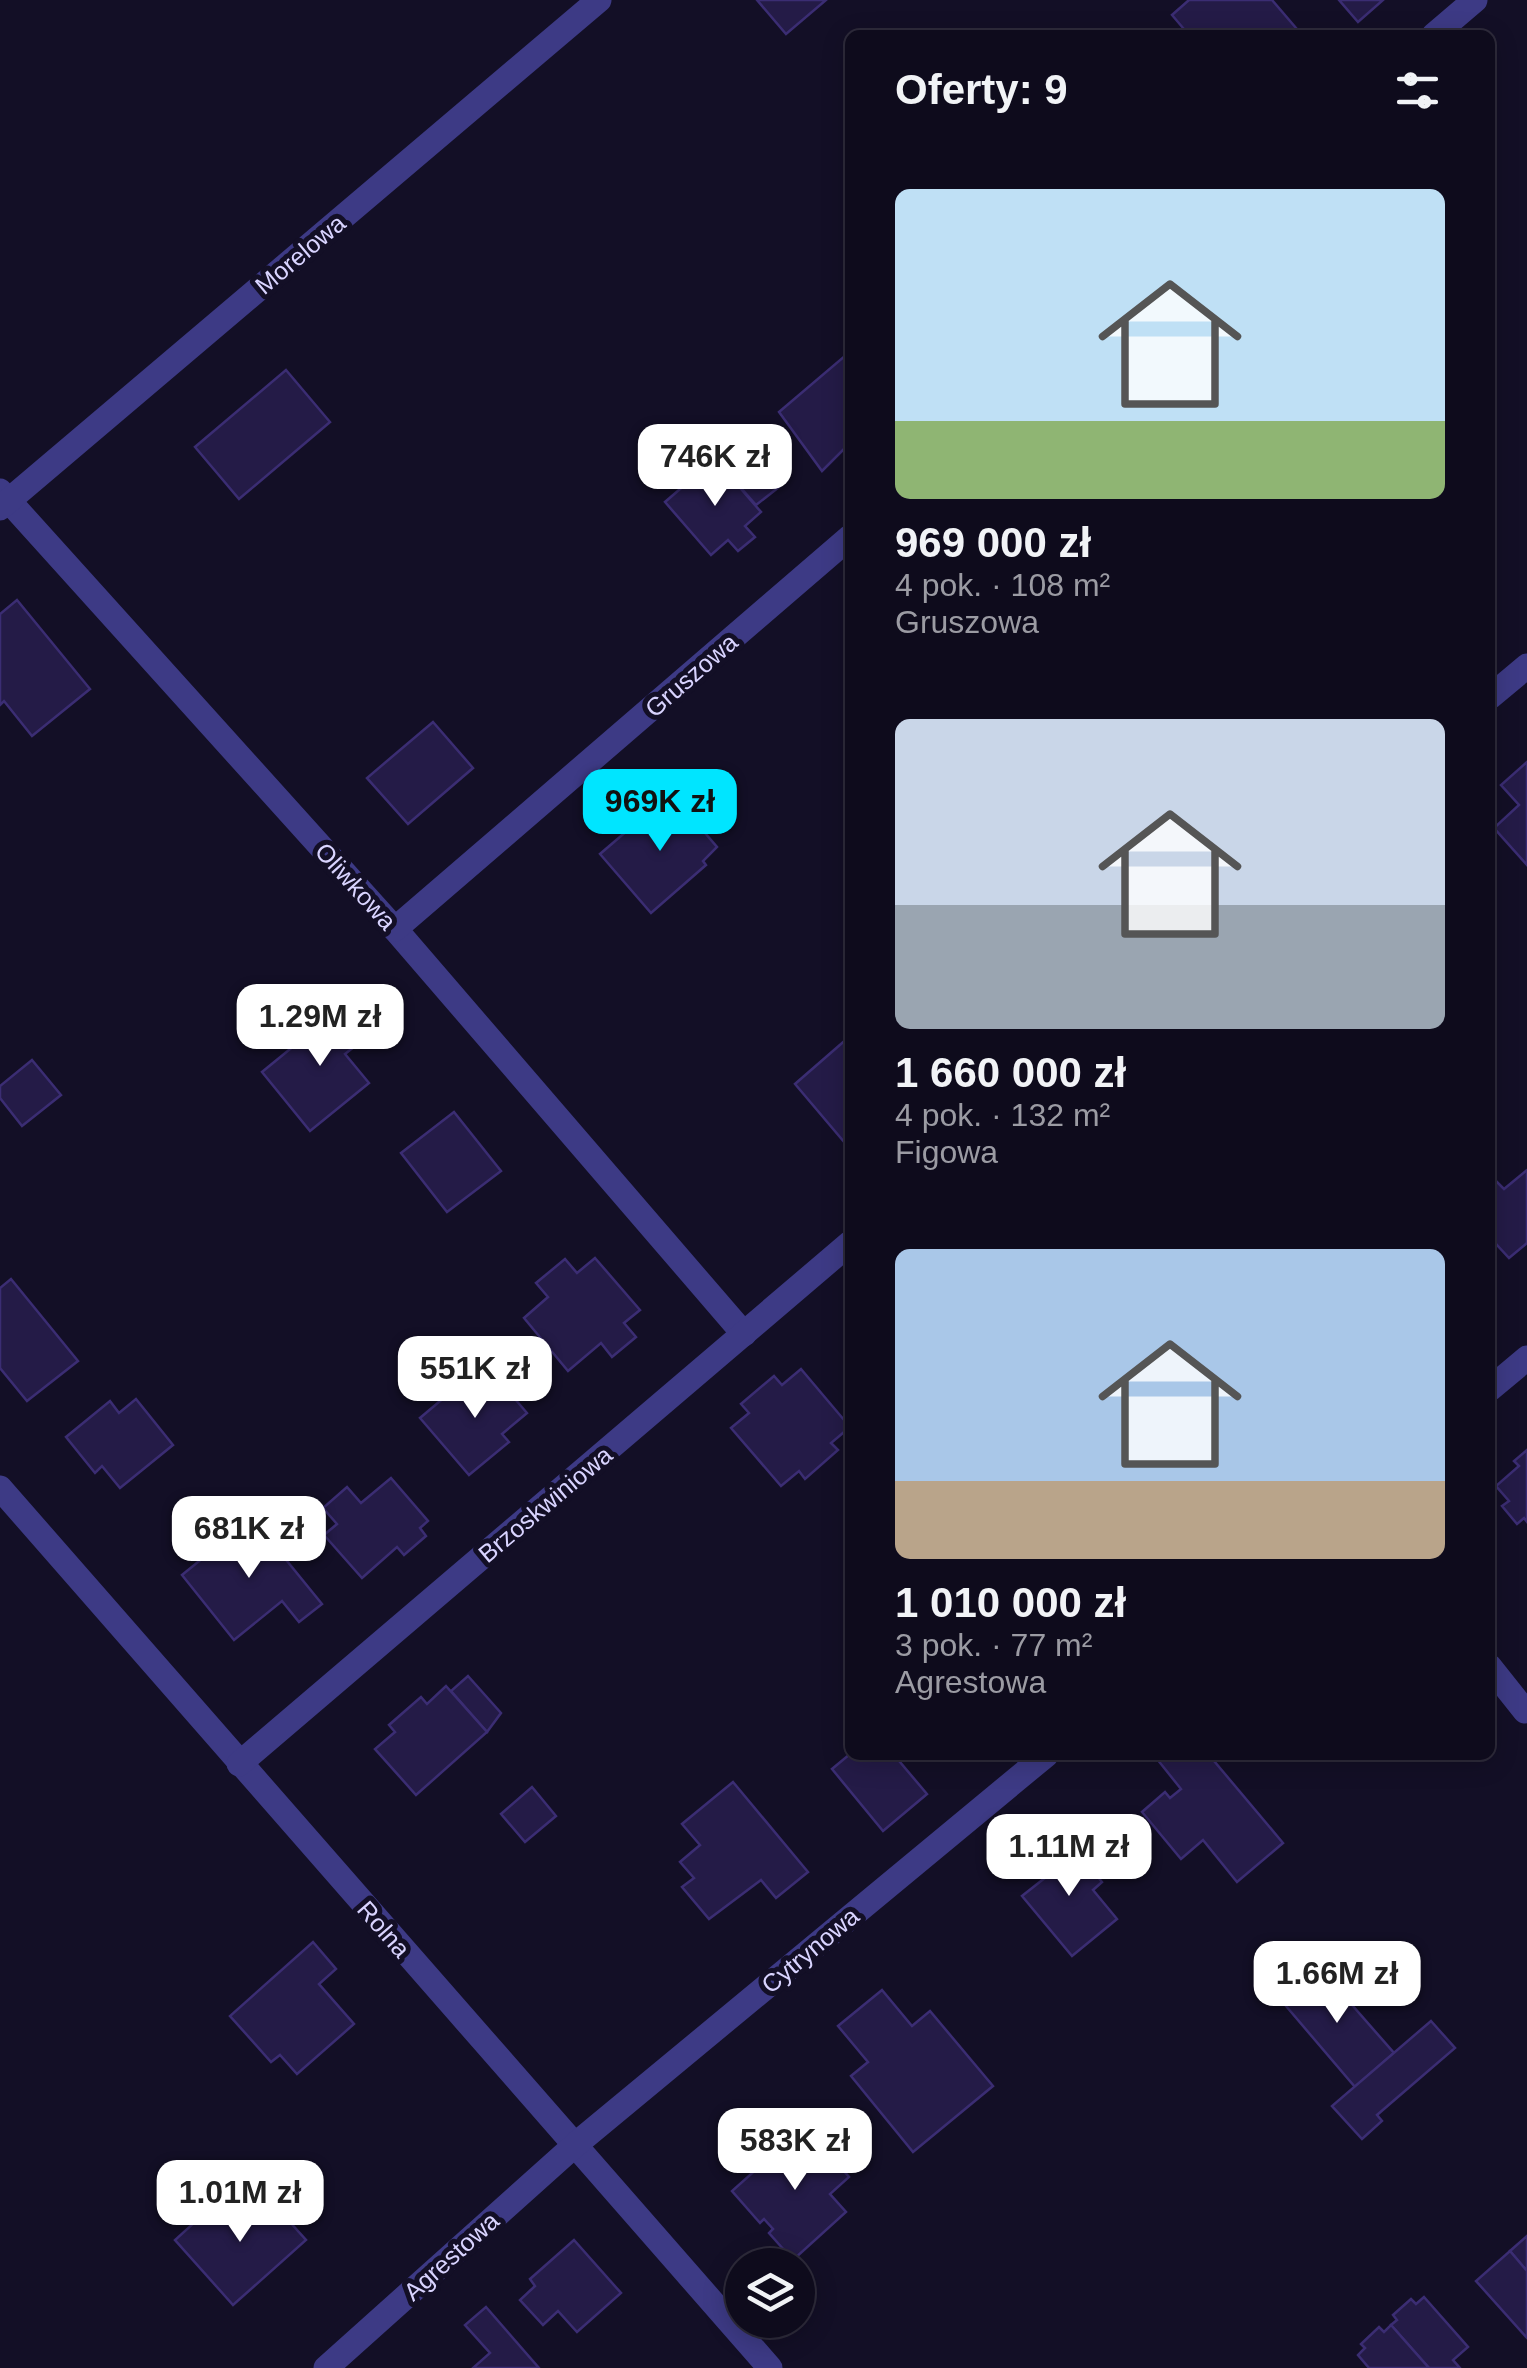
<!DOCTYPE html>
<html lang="pl">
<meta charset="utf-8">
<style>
body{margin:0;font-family:Arial,sans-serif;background:#1c1929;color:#f1f3f6;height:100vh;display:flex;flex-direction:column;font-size:38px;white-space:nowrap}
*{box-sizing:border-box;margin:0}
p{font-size:32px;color:#9b9ba3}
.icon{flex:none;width:55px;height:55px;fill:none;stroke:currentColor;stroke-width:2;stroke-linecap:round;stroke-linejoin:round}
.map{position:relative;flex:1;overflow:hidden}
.side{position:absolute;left:845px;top:30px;width:650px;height:1730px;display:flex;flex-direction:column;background:#0e0b1c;border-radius:15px;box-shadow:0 5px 25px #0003,0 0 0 2px #2e2b3b}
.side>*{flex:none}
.buttons{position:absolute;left:725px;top:2248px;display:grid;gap:20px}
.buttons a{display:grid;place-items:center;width:90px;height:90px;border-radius:50%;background:#0e0b1c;box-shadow:0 5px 25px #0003,0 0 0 2px #2e2b3b;font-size:50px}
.price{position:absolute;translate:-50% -85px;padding:0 22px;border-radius:20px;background:#fff;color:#222;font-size:32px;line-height:65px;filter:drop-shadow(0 2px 5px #0008)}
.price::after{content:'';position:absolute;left:50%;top:60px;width:30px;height:22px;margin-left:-15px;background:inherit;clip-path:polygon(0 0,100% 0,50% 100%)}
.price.active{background:#00e5ff;color:#111}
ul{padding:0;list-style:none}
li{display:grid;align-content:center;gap:20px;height:530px;padding:0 50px}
li span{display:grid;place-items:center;height:310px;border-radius:15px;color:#555}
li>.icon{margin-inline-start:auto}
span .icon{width:180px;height:180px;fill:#fffc;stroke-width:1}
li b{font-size:42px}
h2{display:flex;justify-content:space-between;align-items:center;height:120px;padding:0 50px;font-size:42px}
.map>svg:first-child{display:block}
.building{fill:#241b47;stroke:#3b2d73;stroke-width:2.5}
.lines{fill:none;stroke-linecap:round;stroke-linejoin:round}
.street{stroke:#3d3a85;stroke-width:25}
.labels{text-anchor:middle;stroke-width:10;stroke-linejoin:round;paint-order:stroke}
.street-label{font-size:25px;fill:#d9d4ff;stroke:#130f26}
</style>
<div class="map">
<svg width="1527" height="2368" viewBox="0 0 1527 2368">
<rect width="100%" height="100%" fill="#130f26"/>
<g class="building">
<path d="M757 0H826L786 34Z"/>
<path d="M1189 0H1272L1302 35H1189L1172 15Z"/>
<path d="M1339 0H1383L1358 22Z"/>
<path d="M846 355 850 443 822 471 779 412Z"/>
<path d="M286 370 330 422 239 499 195 447Z"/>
<path d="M744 445 779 487 756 505 721 465Z"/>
<path d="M715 459 761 512 745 526 755 537 738 551 728 540 711 555 665 502Z"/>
<path d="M17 600 90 689 32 736 4 701 0 705V614Z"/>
<path d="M433 722 473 768 408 824 367 778Z"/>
<path d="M1527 762V865L1494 828 1519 805 1501 785Z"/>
<path d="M675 798 717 847 703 861 706 865 651 913 600 854 656 806 660 811Z"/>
<path d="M344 1005 369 1035 345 1054 369 1083 310 1131 262 1072Z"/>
<path d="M849 1037 850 1139 845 1143 795 1084Z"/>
<path d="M32 1060 61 1095 22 1126 0 1098V1086Z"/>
<path d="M454 1112 501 1171 447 1212 401 1153Z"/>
<path d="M1527 1170V1243L1509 1258 1496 1244 1490 1246V1175L1504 1189Z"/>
<path d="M595 1258 640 1310 624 1323 636 1337 612 1357 601 1343 568 1371 524 1318 548 1297 536 1283 565 1259 577 1273Z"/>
<path d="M11 1279 78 1361 27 1401 0 1368V1288Z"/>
<path d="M801 1369 850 1427 831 1443 838 1450 805 1479 799 1471 781 1486 731 1428 749 1413 741 1404 774 1376 782 1385Z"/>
<path d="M490 1370 527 1413 502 1434 509 1442 469 1475 420 1418 459 1385 465 1391Z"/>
<path d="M136 1399 173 1445 120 1488 102 1466 95 1473 66 1437 110 1401 119 1413Z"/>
<path d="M1527 1450V1522L1524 1518 1517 1524 1502 1506 1509 1501 1496 1486 1519 1466 1514 1461Z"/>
<path d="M391 1478 428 1521 420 1528 426 1536 404 1555 397 1547 362 1578 324 1535 337 1524 323 1508 347 1487 361 1503Z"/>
<path d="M252 1518 322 1604 299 1622 282 1601 234 1640 182 1575Z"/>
<path d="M468 1676 501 1713 487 1732 451 1691Z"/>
<path d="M446 1686 487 1732 416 1795 375 1749 395 1732 389 1725 421 1697 427 1704Z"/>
<path d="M850 1754 894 1755 927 1794 883 1831 832 1769Z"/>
<path d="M1162 1755H1209L1283 1843 1237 1882 1203 1840 1181 1859 1142 1812 1165 1792 1170 1798 1181 1789 1157 1759Z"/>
<path d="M733 1782 808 1872 776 1898 761 1880 709 1919 682 1887 694 1878 680 1862 700 1845 682 1824Z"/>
<path d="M532 1787 556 1816 525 1842 501 1814Z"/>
<path d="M1067 1839 1102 1882 1093 1890 1117 1919 1072 1956 1022 1896 1046 1877 1035 1865Z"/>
<path d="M313 1942 336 1969 319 1984 354 2024 297 2074 280 2055 271 2062 230 2016Z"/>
<path d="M1318 1966 1394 2053 1355 2087 1280 1999Z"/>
<path d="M882 1990 912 2026 930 2011 993 2086 913 2152 851 2076 868 2062 838 2026Z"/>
<path d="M1431 2021 1455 2048 1377 2115 1382 2121 1362 2139 1332 2106Z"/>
<path d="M805 2126 849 2177 830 2194 846 2212 793 2260 769 2233 773 2229 764 2219 760 2223 732 2191Z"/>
<path d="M262 2191 306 2240 233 2305 175 2240 218 2201 232 2218Z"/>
<path d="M1527 2236V2271L1510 2251Z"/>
<path d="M574 2240 621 2293 577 2332 558 2311 543 2325 520 2300 535 2286 530 2279Z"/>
<path d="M1510 2251 1527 2271V2338L1476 2281Z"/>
<path d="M1424 2297 1468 2347 1453 2360 1460 2368H1429L1391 2325 1397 2320 1393 2315 1411 2299 1416 2304Z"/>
<path d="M486 2307 539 2368H473L490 2353 465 2325Z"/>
<path d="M1391 2325 1429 2368H1369L1358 2355 1365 2348 1361 2344 1379 2327 1384 2332Z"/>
</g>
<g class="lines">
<g class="street">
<path d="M1434 35 1475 0"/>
<path d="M0 491 395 929 744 1334"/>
<path d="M0 508 599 0"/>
<path d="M1490 697 1527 666"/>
<path d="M395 929 850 537"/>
<path d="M1490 1389 1527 1358"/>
<path d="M0 1488 770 2368"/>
<path d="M1490 1667 1525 1711"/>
<path d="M239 1764 850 1243"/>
<path d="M326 2368 575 2145 1046 1755"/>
</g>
</g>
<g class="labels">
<g class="street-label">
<text transform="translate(300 254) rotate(-40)" y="9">Morelowa</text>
<text transform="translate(691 675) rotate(-41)" y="9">Gruszowa</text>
<text transform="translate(356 886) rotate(48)" y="9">Oliwkowa</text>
<text transform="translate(545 1504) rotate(-40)" y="9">Brzoskwiniowa</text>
<text transform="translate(384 1929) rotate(49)" y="9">Rolna</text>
<text transform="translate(810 1950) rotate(-40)" y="9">Cytrynowa</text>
<text transform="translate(451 2256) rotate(-42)" y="9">Agrestowa</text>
</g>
</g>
</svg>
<div class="buttons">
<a><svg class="icon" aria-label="layers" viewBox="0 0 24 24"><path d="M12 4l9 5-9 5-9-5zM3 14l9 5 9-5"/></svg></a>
</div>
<b class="price" style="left:715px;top:509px">746K zł</b>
<b class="price active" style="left:660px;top:854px">969K zł</b>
<b class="price" style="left:320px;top:1069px">1.29M zł</b>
<b class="price" style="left:475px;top:1421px">551K zł</b>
<b class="price" style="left:249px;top:1581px">681K zł</b>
<b class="price" style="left:1069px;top:1899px">1.11M zł</b>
<b class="price" style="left:1337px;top:2026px">1.66M zł</b>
<b class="price" style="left:795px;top:2193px">583K zł</b>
<b class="price" style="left:240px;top:2245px">1.01M zł</b>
<section class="side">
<h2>Oferty: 9<svg class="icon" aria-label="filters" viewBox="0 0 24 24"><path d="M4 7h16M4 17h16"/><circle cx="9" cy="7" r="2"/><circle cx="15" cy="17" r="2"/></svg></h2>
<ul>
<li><span style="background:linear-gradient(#bfe0f5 75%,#8fb573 0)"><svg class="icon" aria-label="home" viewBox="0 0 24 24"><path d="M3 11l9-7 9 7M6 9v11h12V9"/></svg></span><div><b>969 000 zł</b><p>4 pok. · 108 m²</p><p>Gruszowa</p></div></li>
<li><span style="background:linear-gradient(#c9d6e8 60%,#9aa5b1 0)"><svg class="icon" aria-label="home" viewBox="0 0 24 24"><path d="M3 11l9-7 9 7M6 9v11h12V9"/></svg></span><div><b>1 660 000 zł</b><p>4 pok. · 132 m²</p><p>Figowa</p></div></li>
<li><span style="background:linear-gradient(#a9c7e8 75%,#b9a48a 0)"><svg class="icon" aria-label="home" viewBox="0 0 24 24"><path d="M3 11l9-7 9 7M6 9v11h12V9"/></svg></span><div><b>1 010 000 zł</b><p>3 pok. · 77 m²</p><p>Agrestowa</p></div></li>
</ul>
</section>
</div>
